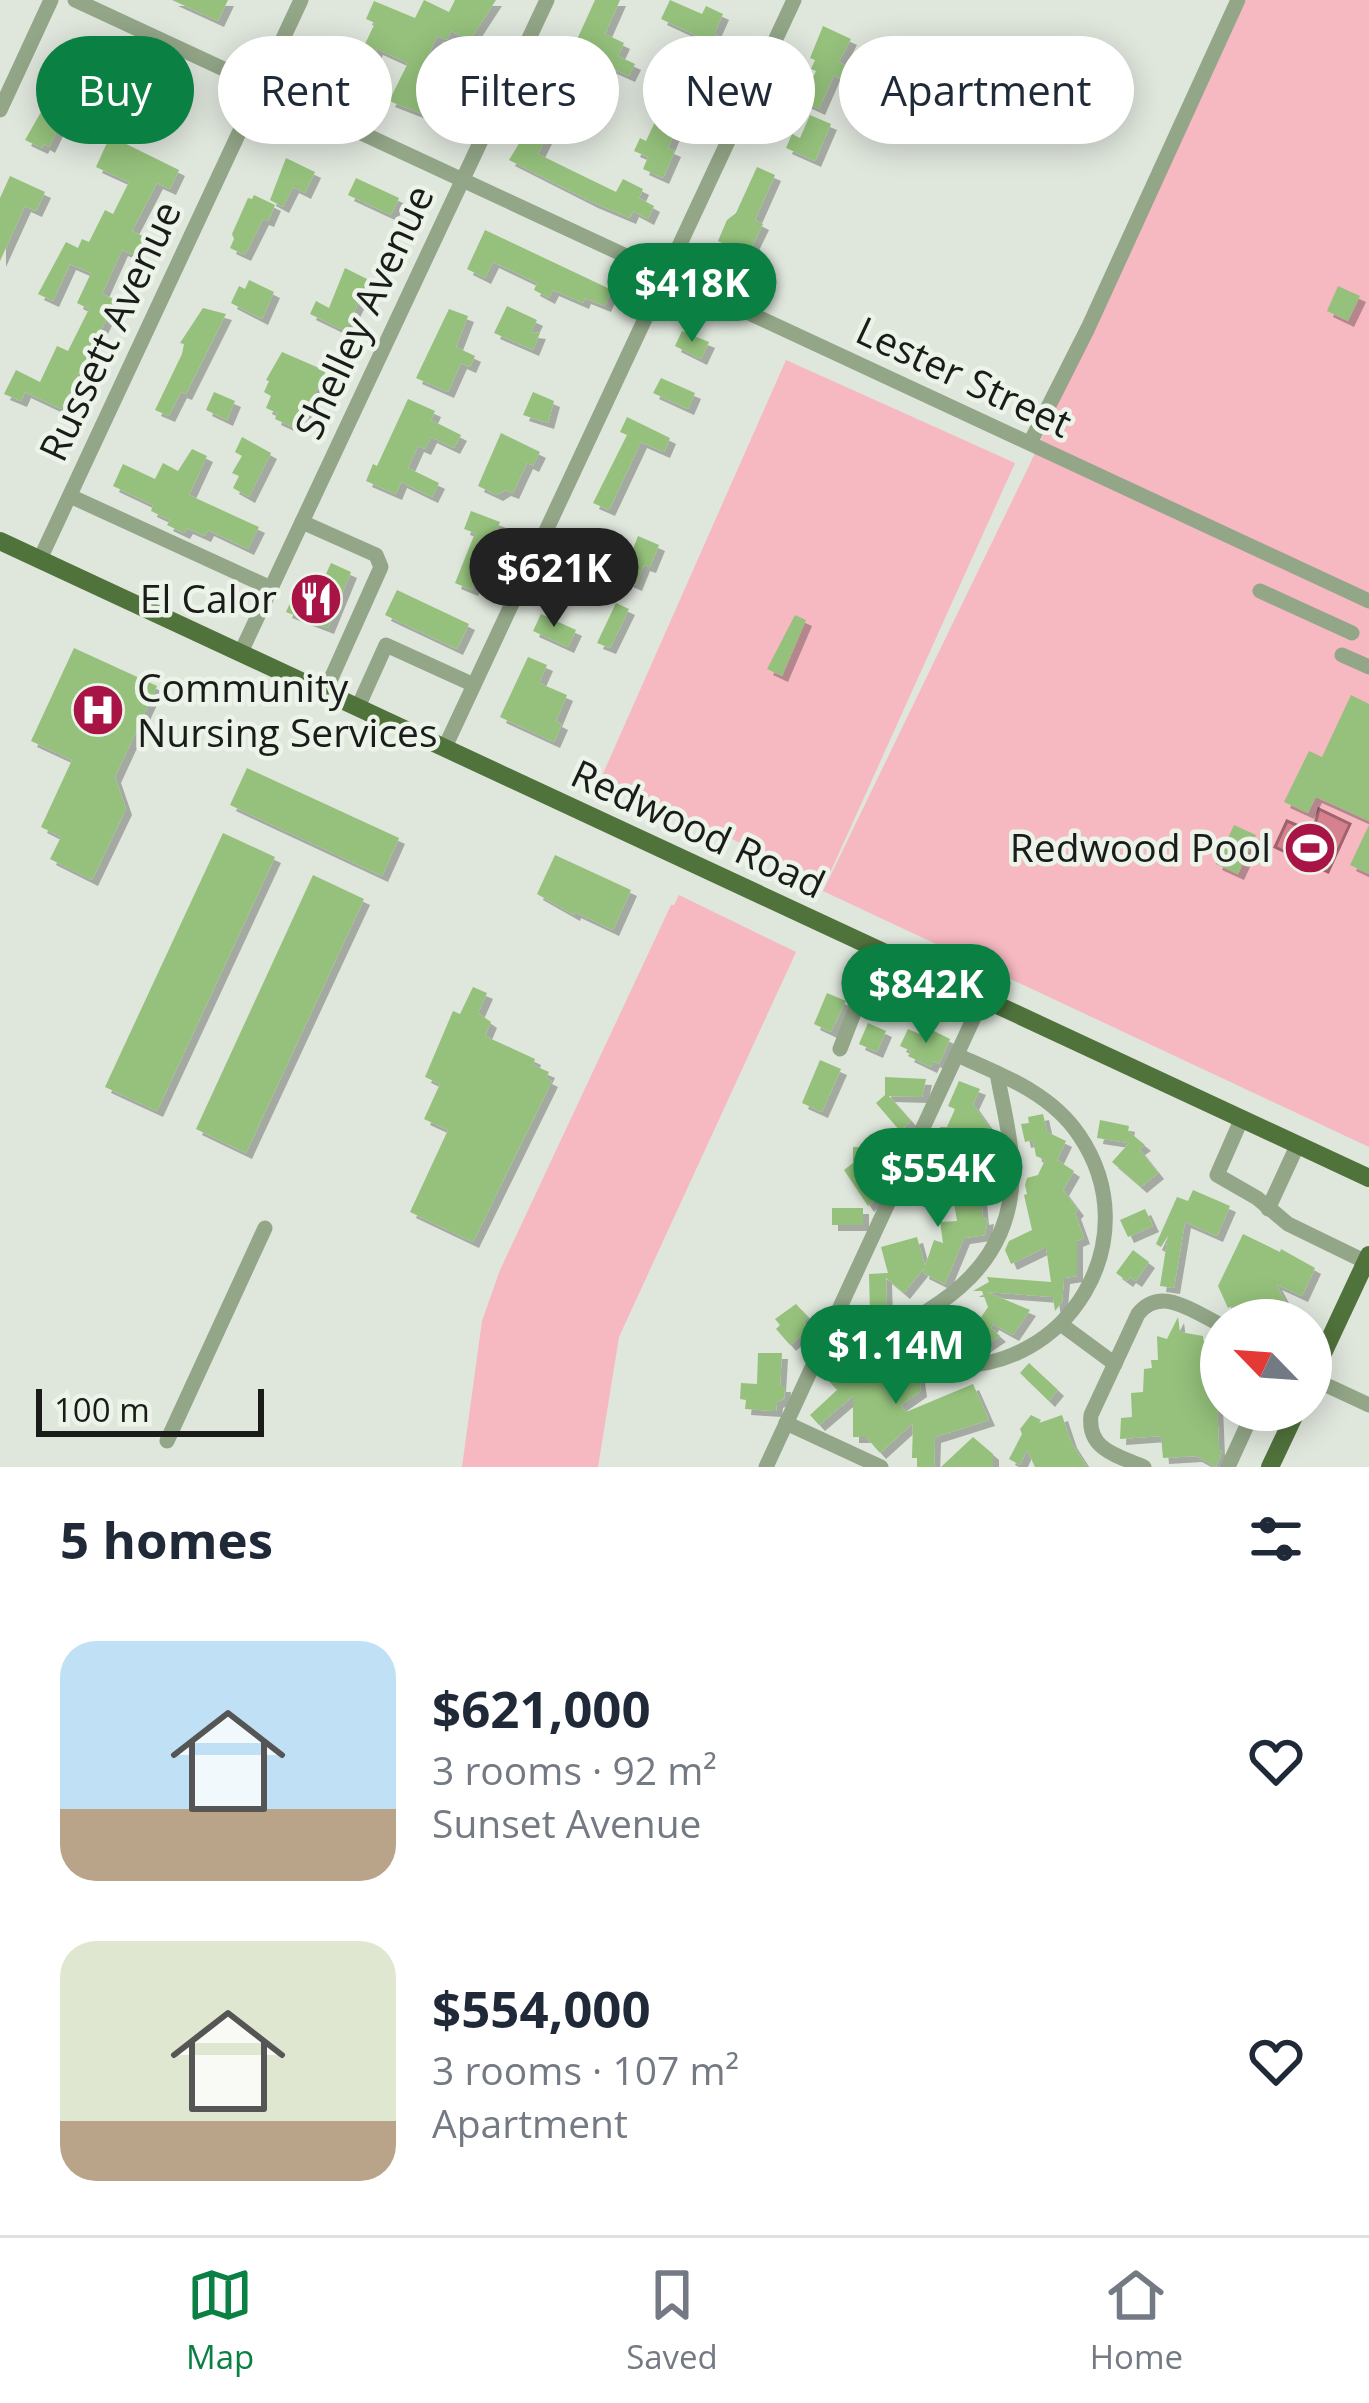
<!DOCTYPE html>
<meta charset="utf-8">
<style>
body{margin:0;font-family:"Open Sans",sans-serif;background:#f6f6f7;color:#1f2937;height:100vh;display:flex;flex-direction:column;font-size:45px;white-space:nowrap}
*{box-sizing:border-box;margin:0}
p{font-size:39px;color:#747a83}
.icon{flex:none;width:66px;height:66px;fill:none;stroke:currentColor;stroke-width:2;stroke-linecap:round;stroke-linejoin:round}
.map{position:relative;height:1467px;overflow:hidden}
.sheet{display:flex;flex-direction:column;background:#fff;flex:1}
.sheet>*{flex:none}
.banner{position:absolute;left:36px;top:36px;width:1299px;height:108px;display:flex;gap:24px}
.needle{width:78px;rotate:295deg}
.tools{position:absolute;left:1200px;top:1299px;display:grid;gap:24px}
.tools a{display:grid;place-items:center;width:132px;height:132px;border-radius:50%;background:#fff;box-shadow:0 6px 30px #0003;font-size:60px}
.scale{position:absolute;left:36px;bottom:30px;width:228px;box-sizing:border-box;padding-left:12px;border:6px solid #1a1c19;border-top:0;font-size:33px;line-height:42px;white-space:nowrap;color:#1a1c19;-webkit-text-stroke:9px #ecf3e9;paint-order:stroke}
.price{position:absolute;translate:-50% -102px;padding:0 27px;border-radius:42px;background:#0b8043;color:#fff;font-size:39px;line-height:78px;filter:drop-shadow(0 3px 6px #0008)}
.price::after{content:'';position:absolute;left:50%;top:72px;width:36px;height:27px;margin-left:-18px;background:inherit;clip-path:polygon(0 0,100% 0,50% 100%)}
.price.current{background:#222;color:#fff}
ul{padding:0;list-style:none}
li{display:flex;align-items:center;gap:36px;height:300px;padding:0 60px}
li span{display:grid;place-items:center;flex:none;width:336px;height:240px;border-radius:36px;color:#555}
li>.icon{margin-inline-start:auto}
span .icon{width:144px;height:144px;fill:#fffc;stroke-width:1}
li b{font-size:51px}
h2{display:flex;justify-content:space-between;align-items:center;height:144px;padding:0 60px;font-size:51px}
.pill{padding:0 42px;border-radius:54px;background:#fff;box-shadow:0 6px 30px #0003;font-size:42px;line-height:108px}
.pill.current{background:#0b8043;color:#fff}
.tabs{display:flex;justify-content:space-around;align-items:center;height:168px;border-top:3px solid #e0e1e3;background:#fff;font-size:33px;color:#747a83}
.tabs a{display:grid;justify-items:center;gap:6px}
.tabs .current{color:#0b8043}
.map>svg:first-child{display:block}
.green{fill:#f6b8c1}
.water{fill:#d7818f;stroke:#9e636c;stroke-width:3}
.building{fill:#95c17b;filter:url(#shadow)}
.lines{fill:none;stroke-linecap:round;stroke-linejoin:round}
.minor{stroke:#93a688;stroke-width:15}
.major{stroke:#50723b;stroke-width:18}
.labels{text-anchor:middle;stroke-width:9;stroke-linejoin:round;paint-order:stroke}
.street-label{font-size:39px;fill:#1a1c19;stroke:#ecf3e9}
.poi-label{font-size:39px;fill:#1a1c19;stroke:#ecf3e9;text-anchor:end}
</style>
<div class="map">
<svg width="1369" height="1467" viewBox="0 0 1369 1467">
<defs>
<filter id="shadow"><feDropShadow dx="6" dy="6" stdDeviation="0" flood-color="#0004"/></filter>
</defs>
<rect width="100%" height="100%" fill="#dfe6dc"/>
<g class="green">
<path d="M1246 0H1369V1147L823 891 1028 468Z"/>
<path d="M786 360 1015 463 825 884 602 776Z"/>
<path d="M679 895 796 952 619 1337 598 1467H462L482 1321 500 1270 671 905H674Z"/>
</g>
<path class="water" d="M1319 809 1350 824 1328 872 1275 847 1287 821 1313 832Z"/>
<g class="building">
<path d="M172 0H228L218 21Z"/>
<path d="M424 0 449 12 455 0H496L470 40 451 31 447 40 437 36 425 63 451 75 447 84 455 88 438 120 389 101 408 63 377 49 367 71 355 65 375 23 366 19 374 1 415 18Z"/>
<path d="M595 0H620L605 34 624 43 618 56 635 64 629 76 611 68 578 134 557 123 575 88 563 82 567 74 557 69 564 55 569 57Z"/>
<path d="M670 0 702 14 706 6 723 14 714 34 731 41 718 66 703 60 707 50 701 47 704 39 661 19Z"/>
<path d="M823 26 851 39 839 62 863 76 855 88 834 75 819 109 802 101 816 71 811 69 815 60 810 58Z"/>
<path d="M73 42 113 61 105 79 65 61Z"/>
<path d="M340 52 353 59 342 84 314 71 322 54 336 61Z"/>
<path d="M139 77 178 89 161 123 125 106 118 120 102 112 116 84 133 91Z"/>
<path d="M57 84 87 98 79 116 67 110 49 147 44 144 42 148 25 140Z"/>
<path d="M660 111 680 120 668 148 675 151 663 178 643 169 648 157 634 151 640 138 646 141Z"/>
<path d="M810 115 831 124 815 161 786 148 792 134 800 138Z"/>
<path d="M534 119 551 128 538 154 616 192 623 179 643 189 639 198 654 206 648 219 633 211 630 218 592 202 509 160Z"/>
<path d="M110 136 179 170 170 189 157 183 132 231 145 237 136 256 122 250 102 294 116 300 61 409 25 392 21 401 4 394 16 370 40 382 57 346 68 351 89 309 77 303 91 273 70 264 53 301 38 294 66 242 78 248 82 239 89 242 105 210 113 214 129 182 96 167Z"/>
<path d="M286 158 315 172 305 193 293 187 283 207 270 200Z"/>
<path d="M757 167 775 175 755 220 763 224 743 265 717 254 722 243 718 241 727 220 736 213Z"/>
<path d="M10 176 45 192 36 211 25 206 0 261V198Z"/>
<path d="M356 178 399 198 391 215 348 195Z"/>
<path d="M254 195 275 205 268 221 263 219 245 255 230 248 234 239 232 234 248 198 252 199Z"/>
<path d="M485 230 612 290 605 306 585 298 583 303 553 290 549 298 534 290 537 283 493 262 485 278 467 269Z"/>
<path d="M345 268 369 280 345 331 310 314 316 301 329 308Z"/>
<path d="M249 280 274 292 262 319 231 303 239 286 245 289Z"/>
<path d="M1338 286 1360 296 1348 321 1327 311Z"/>
<path d="M507 306 537 320 531 332 540 333 533 350 494 333Z"/>
<path d="M203 308 226 314 186 394 181 392 169 416 155 410 182 354 184 344 180 343Z"/>
<path d="M449 309 468 316 456 347 475 356 470 367 461 363 448 392 416 378Z"/>
<path d="M682 331 709 342 701 359 675 346Z"/>
<path d="M282 352 326 371 297 429 275 419 277 413 266 408 271 396 264 392 269 381 266 380Z"/>
<path d="M661 378 695 393 688 409 653 393Z"/>
<path d="M214 392 235 401 227 420 206 410Z"/>
<path d="M533 392 554 401 548 423 523 415Z"/>
<path d="M408 399 435 411 431 420 461 435 454 448 431 437 425 449 418 446 408 468 439 483 432 497 401 482 396 494 366 481 373 464 377 466Z"/>
<path d="M627 417 670 438 664 452 641 442 609 510 593 503 627 435 620 432Z"/>
<path d="M501 433 540 452 533 466 527 463 513 493 505 490 497 495 478 486Z"/>
<path d="M242 437 271 453 249 497 233 488 239 476 232 473 242 456 235 452Z"/>
<path d="M192 449 207 456 189 495 259 527 248 549 208 530 205 536 187 528 184 533 167 525 170 520 151 511 153 505 113 486 123 464 155 479 163 463 178 471Z"/>
<path d="M471 511 500 522 492 544 507 550 501 563 489 557 472 590 455 583 475 533 464 529Z"/>
<path d="M638 536 659 545 650 567 644 565 636 585 608 573 604 582 583 572 569 600 558 595 571 566 566 564 575 545 592 553 596 546 628 561Z"/>
<path d="M331 563 351 572 328 628 286 612 301 579 320 587Z"/>
<path d="M397 590 469 624 457 649 385 615Z"/>
<path d="M616 603 629 609 610 648 597 643Z"/>
<path d="M541 614 576 630 568 647 533 631Z"/>
<path d="M795 615 806 620 782 676 767 669Z"/>
<path d="M74 648 157 686 115 777 126 809 92 880 50 859 61 837 41 827 72 760 31 741Z"/>
<path d="M528 657 547 665 539 683 567 695 556 721 562 724 554 742 500 717Z"/>
<path d="M1351 695 1369 704V821L1316 797 1308 813 1284 802 1309 751 1322 757Z"/>
<path d="M247 768 399 838 382 876 230 805Z"/>
<path d="M1234 825 1256 835 1238 874 1216 864Z"/>
<path d="M1369 825V874L1350 865Z"/>
<path d="M223 833 275 857 157 1111 105 1087Z"/>
<path d="M555 855 631 890 613 930 575 912 574 915 537 894Z"/>
<path d="M313 875 364 899 246 1153 196 1129Z"/>
<path d="M473 987 487 993 478 1013 491 1022 485 1036 535 1059 533 1065 549 1072 546 1078 552 1081 473 1242 410 1212 448 1130 424 1119 440 1084 425 1077 453 1011 460 1014Z"/>
<path d="M827 993 846 1001 831 1032 814 1024Z"/>
<path d="M868 1023 886 1031 877 1052 859 1044Z"/>
<path d="M926 1027 950 1039 939 1064 934 1061 931 1067 908 1056 911 1051 900 1046 908 1029 922 1035Z"/>
<path d="M820 1060 841 1069 822 1112 802 1103Z"/>
<path d="M885 1077 926 1079 922 1097 889 1096 911 1121 900 1131 876 1103 885 1095Z"/>
<path d="M959 1081 980 1089 973 1104 990 1128 941 1165 940 1153H934V1137H940V1127H947L955 1109 948 1106Z"/>
<path d="M1043 1114 1047 1132 1066 1141 1057 1160 1074 1171 1063 1190 1078 1210 1075 1213 1084 1238 1077 1241V1276L1064 1278 1062 1302 1055 1311 1053 1297 987 1292 1030 1310 1013 1335 993 1324 991 1328 1000 1336 976 1352 967 1338 988 1307 982 1291H973L989 1282 987 1277 1051 1282 1046 1247 1011 1264 1005 1250 1009 1241 1032 1230 1024 1195 1027 1194 1025 1185 1027 1178 1038 1175 1045 1160 1036 1156 1033 1140 1025 1142 1021 1124 1029 1123 1028 1117Z"/>
<path d="M1100 1120 1129 1126 1128 1131 1145 1145 1139 1149 1158 1173 1141 1187 1112 1162 1129 1143 1097 1138Z"/>
<path d="M866 1138 899 1139 893 1164 858 1163 875 1183 870 1187 878 1197 868 1206 844 1170 853 1163V1147H865Z"/>
<path d="M989 1154 998 1192 981 1197 983 1219 988 1218 985 1235 964 1238 945 1284 923 1273 924 1268 904 1293 886 1278 887 1312H870L869 1274 888 1273 881 1247 917 1237 925 1266 934 1240 943 1243 940 1222 957 1221 952 1191 930 1192 931 1200 917 1201V1193H906L913 1177 928 1180 941 1176Z"/>
<path d="M1193 1190 1230 1206 1217 1236 1185 1222 1174 1288 1160 1286 1168 1236 1161 1247 1156 1244 1177 1197 1188 1201Z"/>
<rect x="832" y="1208" width="31" height="17"/>
<path d="M1145 1209 1153 1226 1128 1237 1120 1220Z"/>
<path d="M1243 1234 1280 1252 1281 1249 1315 1268 1302 1296 1276 1284 1293 1316 1262 1320 1255 1307 1237 1315 1232 1306 1228 1308 1218 1286Z"/>
<path d="M1133 1250 1149 1262 1136 1281 1130 1277 1127 1281 1116 1273Z"/>
<path d="M796 1304 808 1317 803 1322 809 1328 790 1345 776 1329 780 1325 775 1319Z"/>
<path d="M1178 1317 1180 1332 1203 1336 1204 1346 1221 1345V1400L1217 1401 1219 1450 1222 1451 1216 1467 1196 1456 1163 1458 1161 1436 1120 1439 1121 1418 1132 1417 1131 1393 1143 1392 1144 1369 1152 1368 1151 1360H1158L1157 1336 1167 1339Z"/>
<path d="M926 1327 950 1332 958 1349 948 1348 944 1354 919 1349Z"/>
<path d="M849 1348 863 1361 885 1363V1370H891V1378L919 1377 921 1391 901 1405 906 1412 973 1384 989 1420 935 1437 934 1467H917V1458H912L913 1423 880 1453 866 1437H853V1396L819 1425 810 1415 837 1390 827 1379 831 1374 826 1369Z"/>
<path d="M758 1353H782L780 1386H785L784 1399 777 1402 776 1411 745 1409 746 1400 740 1399 741 1383 757 1384Z"/>
<path d="M1029 1363 1058 1390 1049 1401 1020 1373Z"/>
<path d="M1031 1415 1041 1420 1039 1423 1062 1415 1071 1442 1087 1467H1035L1027 1450 1020 1465 1009 1459 1022 1434 1020 1429Z"/>
<path d="M973 1437 993 1454V1467H941Z"/>
</g>
<g class="lines">
<g class="minor">
<path d="M75 0 1369 601"/>
<path d="M0 110 51 0"/>
<path d="M1030 443 1088 328 1238 0"/>
<path d="M70 496 271 588"/>
<path d="M302 522 376 555 381 567 325 692"/>
<path d="M40 559 301 0"/>
<path d="M1260 591 1352 633"/>
<path d="M241 652 547 0"/>
<path d="M1342 655 1369 667"/>
<path d="M358 707 386 645 474 685"/>
<path d="M445 747 794 0"/>
<path d="M840 1049 879 949"/>
<path d="M1242 1118 1217 1175 1257 1198 1288 1224 1366 1262"/>
<path d="M1268 1209 1298 1144"/>
<path d="M832 1325C866 1341 906 1363 944 1366 1068 1374 1150 1239 1079 1135 1051 1093 1002 1075 957 1055"/>
<path d="M1062 1325 1115 1364"/>
<path d="M868 1342C946 1307 1016 1262 1012 1165 1011 1134 1002 1103 997 1073"/>
<path d="M1311 1378 1369 1405"/>
<path d="M786 1423 881 1467"/>
<path d="M167 1441 265 1228"/>
<path d="M766 1467 983 998"/>
<path d="M1144 1467C1117 1455 1087 1450 1091 1415L1138 1314C1161 1285 1194 1312 1221 1325"/>
<path d="M1228 1467 1254 1410"/>
</g>
<g class="major">
<path d="M0 541 1369 1178"/>
<path d="M1311 1379 1369 1255"/>
<path d="M1270 1467 1297 1410"/>
</g>
</g>
<defs>
<g id="restaurant-disc" transform="scale(2.7)"><circle r="9.5" fill="#a91446" stroke="#ecf3e9"/><path d="M-5-6h1v4h1v-4h1v4h1v-4h1v5L-1.5 .5V6h-2V.5L-5-1ZM5-6V6H3V1.5H1.5Q1.5-4 5-6Z" fill="#fff"/></g>
<g id="hospital-disc" transform="scale(2.7)"><circle r="9.5" fill="#a91446" stroke="#ecf3e9"/><path d="M-5-5h3v3.5h4V-5h3V5h-3V1.5h-4V5h-3Z" fill="#fff"/></g>
<g id="stadium-disc" transform="scale(2.7)"><circle r="9.5" fill="#a91446" stroke="#ecf3e9"/><path d="M0-5a6.5 5 0 1 0 0 10a6.5 5 0 1 0 0-10ZM-3.5-1.8h7v3.6h-7Z" fill="#fff"/></g>
</defs>
<g fill-rule="evenodd">
<use href="#restaurant-disc" x="316" y="599"/>
<use href="#hospital-disc" x="98" y="710"/>
<use href="#stadium-disc" x="1310" y="848"/>
</g>
<g class="labels">
<g class="street-label">
<text transform="translate(364 312) rotate(-65)" y="14">Shelley Avenue</text>
<text transform="translate(110 331) rotate(-65)" y="14">Russett Avenue</text>
<text transform="translate(964 377) rotate(25)" y="14">Lester Street</text>
<text transform="translate(698 829) rotate(25)" y="14">Redwood Road</text>
</g>
<g class="poi-label">
<text x="277" y="613">El Calor</text>
<text x="137" y="702" text-anchor="start">Community<tspan x="137" dy="45">Nursing Services</tspan></text>
<text x="1271" y="862">Redwood Pool</text>
</g>
</g>
</svg>
<div class="tools">
<a><svg class="needle" viewBox="-14 -14 28 28"><path d="M0-13l5 13h-10z" fill="#e53935"/><path d="M0 13l5-13h-10z" fill="#747a83"/></svg></a>
</div>
<div class="scale">100 m</div>
<b class="price" style="left:692px;top:345px">$418K</b>
<b class="price current" style="left:554px;top:630px">$621K</b>
<b class="price" style="left:926px;top:1046px">$842K</b>
<b class="price" style="left:938px;top:1230px">$554K</b>
<b class="price" style="left:896px;top:1407px">$1.14M</b>
<div class="banner">
<a class="pill current">Buy</a>
<a class="pill">Rent</a>
<a class="pill">Filters</a>
<a class="pill">New</a>
<a class="pill">Apartment</a>
</div>
</div>
<section class="sheet">
<h2>5 homes<svg class="icon" aria-label="filters" viewBox="0 0 24 24"><path d="M4 7h16M4 17h16"/><circle cx="9" cy="7" r="2"/><circle cx="15" cy="17" r="2"/></svg></h2>
<ul>
<li><span style="background:linear-gradient(#bfe0f5 70%,#b9a48a 0)"><svg class="icon" aria-label="home" viewBox="0 0 24 24"><path d="M3 11l9-7 9 7M6 9v11h12V9"/></svg></span><div><b>$621,000</b><p>3 rooms · 92 m²</p><p>Sunset Avenue</p></div><svg class="icon" aria-label="heart" viewBox="0 0 24 24"><path d="M12 20l-8-8c-3-5 5-10 8-4 3-6 11-1 8 4z"/></svg></li>
<li><span style="background:linear-gradient(#dfe7d0 75%,#b9a48a 0)"><svg class="icon" aria-label="home" viewBox="0 0 24 24"><path d="M3 11l9-7 9 7M6 9v11h12V9"/></svg></span><div><b>$554,000</b><p>3 rooms · 107 m²</p><p>Apartment</p></div><svg class="icon" aria-label="heart" viewBox="0 0 24 24"><path d="M12 20l-8-8c-3-5 5-10 8-4 3-6 11-1 8 4z"/></svg></li>
</ul>
</section>
<nav class="tabs">
<a class="current"><svg class="icon" aria-label="map" viewBox="0 0 24 24"><path d="M3 6l6-2 6 2 6-2v14l-6 2-6-2-6 2zM9 4v14M15 6v14"/></svg>Map</a>
<a><svg class="icon" aria-label="saved" viewBox="0 0 24 24"><path d="M7 4h10v16l-5-4-5 4z"/></svg>Saved</a>
<a><svg class="icon" aria-label="home" viewBox="0 0 24 24"><path d="M3 11l9-7 9 7M6 9v11h12V9"/></svg>Home</a>
</nav>
